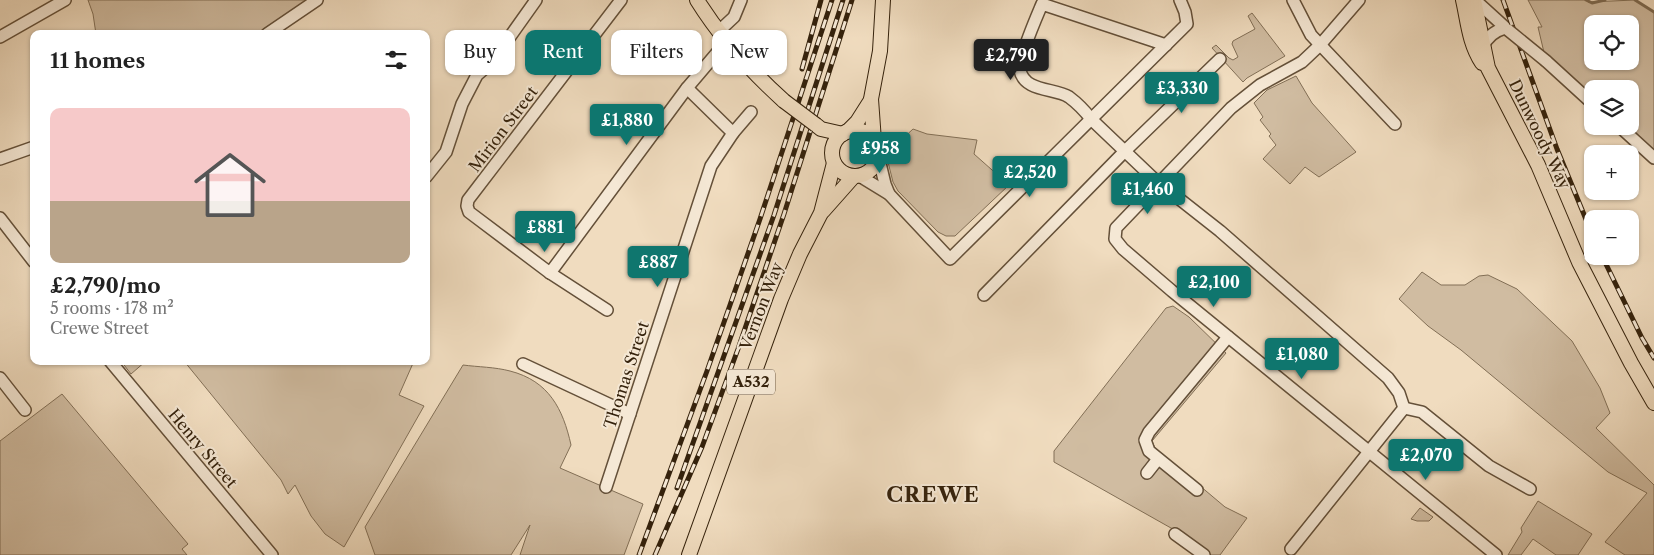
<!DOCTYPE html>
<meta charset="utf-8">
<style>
body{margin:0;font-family:"Libre Caslon Text",serif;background:#f2f2f2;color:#222;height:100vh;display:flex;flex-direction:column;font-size:19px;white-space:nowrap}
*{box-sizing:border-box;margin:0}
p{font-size:16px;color:#767676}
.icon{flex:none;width:28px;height:28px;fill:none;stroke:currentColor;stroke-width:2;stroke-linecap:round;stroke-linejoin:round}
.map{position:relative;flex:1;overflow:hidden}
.side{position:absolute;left:30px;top:30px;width:400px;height:335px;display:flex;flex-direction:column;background:#fff;border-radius:10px;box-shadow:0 1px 4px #0004}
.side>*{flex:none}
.guide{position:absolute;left:445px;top:30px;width:475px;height:45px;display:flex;gap:10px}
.fabs{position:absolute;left:1584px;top:15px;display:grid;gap:10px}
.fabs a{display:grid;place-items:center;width:55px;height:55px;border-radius:10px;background:#fff;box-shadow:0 1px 4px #0004;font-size:25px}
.price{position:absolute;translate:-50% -42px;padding:0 11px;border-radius:5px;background:#0f766e;color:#fff;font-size:16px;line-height:32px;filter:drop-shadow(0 1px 2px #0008)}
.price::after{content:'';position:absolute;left:50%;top:30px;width:15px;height:11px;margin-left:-8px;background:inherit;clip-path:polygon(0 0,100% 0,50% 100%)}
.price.selected{background:#222;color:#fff}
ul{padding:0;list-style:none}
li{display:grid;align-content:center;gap:10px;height:265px;padding:0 20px}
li+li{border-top:1px solid #e0e0e0}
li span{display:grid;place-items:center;height:155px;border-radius:10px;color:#555}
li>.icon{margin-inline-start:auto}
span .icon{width:90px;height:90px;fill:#fffc;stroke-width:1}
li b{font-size:21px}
h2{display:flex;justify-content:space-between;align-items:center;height:60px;padding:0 20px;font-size:21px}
.pill{padding:0 18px;border-radius:10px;background:#fff;box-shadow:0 1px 4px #0004;font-size:18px;line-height:45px}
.pill.selected{background:#0f766e;color:#fff}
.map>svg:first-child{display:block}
.green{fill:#d0bca1;stroke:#826f56;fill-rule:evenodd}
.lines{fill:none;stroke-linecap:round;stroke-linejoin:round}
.stream{stroke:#7f6c53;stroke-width:3}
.minor-casing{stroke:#645039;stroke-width:14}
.major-casing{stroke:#35220c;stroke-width:16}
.minor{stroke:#f5e8d5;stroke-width:11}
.major{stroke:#f0dcbf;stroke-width:14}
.rail-casing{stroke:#35220c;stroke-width:5}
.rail{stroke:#f5e8d5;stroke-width:3;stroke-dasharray:9;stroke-linecap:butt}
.minor-bridge-casing{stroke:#645039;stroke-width:14;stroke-linecap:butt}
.major-bridge-casing{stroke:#35220c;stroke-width:16;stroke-linecap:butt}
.minor-bridge{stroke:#f5e8d5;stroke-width:11}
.major-bridge{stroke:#f0dcbf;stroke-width:14}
.labels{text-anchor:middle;stroke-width:4;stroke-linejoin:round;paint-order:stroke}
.shield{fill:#f5e8d5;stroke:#6f5d48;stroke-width:1}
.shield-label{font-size:15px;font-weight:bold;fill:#35220c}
.street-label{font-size:16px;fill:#35220c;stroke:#f5e8d5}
.district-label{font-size:21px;font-weight:bold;letter-spacing:1px;fill:#35220c;stroke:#f5e8d5}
</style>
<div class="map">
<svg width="1654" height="555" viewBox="0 0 1654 555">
<rect width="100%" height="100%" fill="#f0dcbf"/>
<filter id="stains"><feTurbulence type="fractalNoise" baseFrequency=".004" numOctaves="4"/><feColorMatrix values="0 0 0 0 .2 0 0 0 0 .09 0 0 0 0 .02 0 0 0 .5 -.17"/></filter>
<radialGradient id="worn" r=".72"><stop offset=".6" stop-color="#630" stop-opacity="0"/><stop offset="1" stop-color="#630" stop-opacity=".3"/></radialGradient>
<g class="green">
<path d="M88 0H307L256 34H96L93 14Z"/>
<path d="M1528 0H1587L1588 2 1635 0 1654 12V158L1619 126H1630V89H1592V103L1546 61 1538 27H1542ZM1592 24H1630V61H1592Z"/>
<path d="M1252 13 1285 56 1247 78 1243 82 1212 48 1216 45 1229 58 1233 60 1238 57 1232 44 1233 41 1255 29 1248 16Z"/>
<path d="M1296 76 1312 103 1356 152 1319 177 1305 167 1290 184 1263 159 1276 145 1269 136 1271 134 1260 120 1263 117 1254 103 1267 90Z"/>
<path d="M913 129 927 134 977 140 974 154 1009 185 955 236H946L938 232 898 191 893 182 886 154Z"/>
<path d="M1422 272 1441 285H1465L1479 276 1488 275 1517 289 1572 341 1600 388 1610 413 1596 428 1654 485V555H1625L1605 542 1647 493 1608 472 1461 350 1428 326 1399 299Z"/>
<path d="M1173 306 1189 317 1226 353 1152 441 1155 448 1225 507 1247 518 1220 555H1209L1194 541 1054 462V451L1166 308Z"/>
<path d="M121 361H146L131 374Z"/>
<path d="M184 361H414L399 395 424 406 344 547 325 534 311 516 295 485 288 494 281 480Z"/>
<path d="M463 365C478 367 495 367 510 371 549 381 563 409 571 445L560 468 643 504 624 555H520L530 525 511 555H375L365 527Z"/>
<path d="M62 394 188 544 182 549 187 555H0V441Z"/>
<path d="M1538 501 1592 534 1578 555H1556L1533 539 1521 555H1508L1522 532 1521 528Z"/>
<path d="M1420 508 1433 517 1429 521H1417L1411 519Z"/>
</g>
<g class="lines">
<g class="stream">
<path d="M1586 0 1592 3 1605 0"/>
<path d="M1635 0 1654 12"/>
</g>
<g class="minor-casing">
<g id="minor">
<path d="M1293 0 1311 35 1395 124"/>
<path d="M1359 0 1320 45 1302 62 1260 85 1231 108 1116 228 1115 239 1123 249 1172 291 1496 555"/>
<path d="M1475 0 1508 30"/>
<path d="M719 31 734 17 741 0"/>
<path d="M267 34 317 0"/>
<path d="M0 37 65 0"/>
<path d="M1166 45 1042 4C1037 16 1018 59 1020 70 1024 92 1055 88 1069 97 1077 103 1085 111 1091 119L1154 179 1220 231 1388 378 1399 393 1404 408"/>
<path d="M1483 47C1487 36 1495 31 1505 28"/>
<path d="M1546 61 1592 103"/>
<path d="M687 88 733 133"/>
<path d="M1619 126 1654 158"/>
<path d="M877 151 885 184 889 194"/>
<path d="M0 159 34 147"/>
<path d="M858 175 889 194 950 259 1187 24 1185 12 1180 0"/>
<path d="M426 177 446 152 462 104 477 75 492 62 536 0"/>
<path d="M0 218 34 262"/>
<path d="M550 273 687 88 721 48 728 43"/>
<path d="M984 295 1125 151 1220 59"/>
<path d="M607 310 550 273 469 212 467 206 468 200 621 0"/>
<path d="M110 361 272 555"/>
<path d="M523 364 630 414"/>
<path d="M0 378 25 410"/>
<path d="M1404 408 1422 412 1489 466 1530 489"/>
<path d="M1147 473 1158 459"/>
<path d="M606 487 711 166 733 133 751 112"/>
<path d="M1197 490 1149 451 1145 440 1149 432 1228 337"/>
<path d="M1175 534 1204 555"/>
<path d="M1291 549 1404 408"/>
</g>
</g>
<g class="major-casing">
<g id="major">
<path d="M697 0C720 37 752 72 784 101"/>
<path d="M1463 0C1468 22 1469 43 1482 63"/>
<path d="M1474 0 1488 68 1538 165 1579 262 1631 363 1654 403"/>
<path d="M816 125 821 129 843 134"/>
<circle cx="855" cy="153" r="23"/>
<path d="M847 132 857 122 871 100"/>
<path d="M874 141 871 99 880 51 883 0"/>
<path d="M823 211 854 176"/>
<path d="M689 555 781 299 800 254 821 213 834 163"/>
</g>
</g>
<use href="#minor" class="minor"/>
<use href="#major" class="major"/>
<g class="rail-casing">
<g id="rail">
<path d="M1503 0 1557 149 1592 234"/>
<path d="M802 69 821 0"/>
<path d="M1602 256 1642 338 1654 358"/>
<path d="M677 488 774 215 843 0"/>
<path d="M639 555 707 371 760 219 832 0"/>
<path d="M655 555 702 447 738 349 784 214 852 0"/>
</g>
</g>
<use href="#rail" class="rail"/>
<g class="minor-bridge-casing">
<path id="minor-bridge" d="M1508 30 1546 61"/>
</g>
<g class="major-bridge-casing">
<path id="major-bridge" d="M784 101 816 125"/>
</g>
<use href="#minor-bridge" class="minor-bridge"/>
<use href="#major-bridge" class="major-bridge"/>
</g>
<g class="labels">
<rect class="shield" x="727" y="369.5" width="48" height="25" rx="4"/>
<g class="shield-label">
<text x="751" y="387">A532</text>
</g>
<g class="street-label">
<text transform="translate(503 129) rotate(-53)" y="6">Mirion Street</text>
<text transform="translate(1540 134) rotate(64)" y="6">Dunwoody Way</text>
<text transform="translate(761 306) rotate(-69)" y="6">Vernon Way</text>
<text transform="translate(626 375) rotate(-72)" y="6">Thomas Street</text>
<text transform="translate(203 448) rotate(50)" y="6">Henry Street</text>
</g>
<g class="district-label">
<text x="933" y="502">CREWE</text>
</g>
</g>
<rect width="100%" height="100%" filter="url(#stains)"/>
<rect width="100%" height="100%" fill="url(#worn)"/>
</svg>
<div class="fabs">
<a><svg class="icon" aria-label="locate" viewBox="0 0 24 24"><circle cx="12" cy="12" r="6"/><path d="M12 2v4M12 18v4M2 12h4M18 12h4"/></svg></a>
<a><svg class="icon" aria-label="layers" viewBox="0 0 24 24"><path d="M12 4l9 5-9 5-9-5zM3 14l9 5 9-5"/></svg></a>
<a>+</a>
<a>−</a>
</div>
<b class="price selected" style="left:1011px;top:81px">£2,790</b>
<b class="price" style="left:1182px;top:114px">£3,330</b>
<b class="price" style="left:627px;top:146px">£1,880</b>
<b class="price" style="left:880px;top:174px">£958</b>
<b class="price" style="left:1030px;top:198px">£2,520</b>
<b class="price" style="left:1148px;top:215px">£1,460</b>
<b class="price" style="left:545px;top:253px">£881</b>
<b class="price" style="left:658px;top:288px">£887</b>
<b class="price" style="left:1214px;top:308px">£2,100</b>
<b class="price" style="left:1302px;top:380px">£1,080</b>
<b class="price" style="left:1426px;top:481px">£2,070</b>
<div class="guide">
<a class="pill">Buy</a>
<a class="pill selected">Rent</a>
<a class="pill">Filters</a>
<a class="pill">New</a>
</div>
<section class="side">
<h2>11 homes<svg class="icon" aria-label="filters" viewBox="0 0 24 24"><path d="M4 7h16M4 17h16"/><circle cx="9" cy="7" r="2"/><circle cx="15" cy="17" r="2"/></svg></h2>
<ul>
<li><span style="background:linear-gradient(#f6c9c9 60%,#b9a48a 0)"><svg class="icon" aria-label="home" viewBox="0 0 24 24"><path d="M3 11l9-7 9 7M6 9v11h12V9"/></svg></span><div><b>£2,790/mo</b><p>5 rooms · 178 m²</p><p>Crewe Street</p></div></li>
</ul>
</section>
</div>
